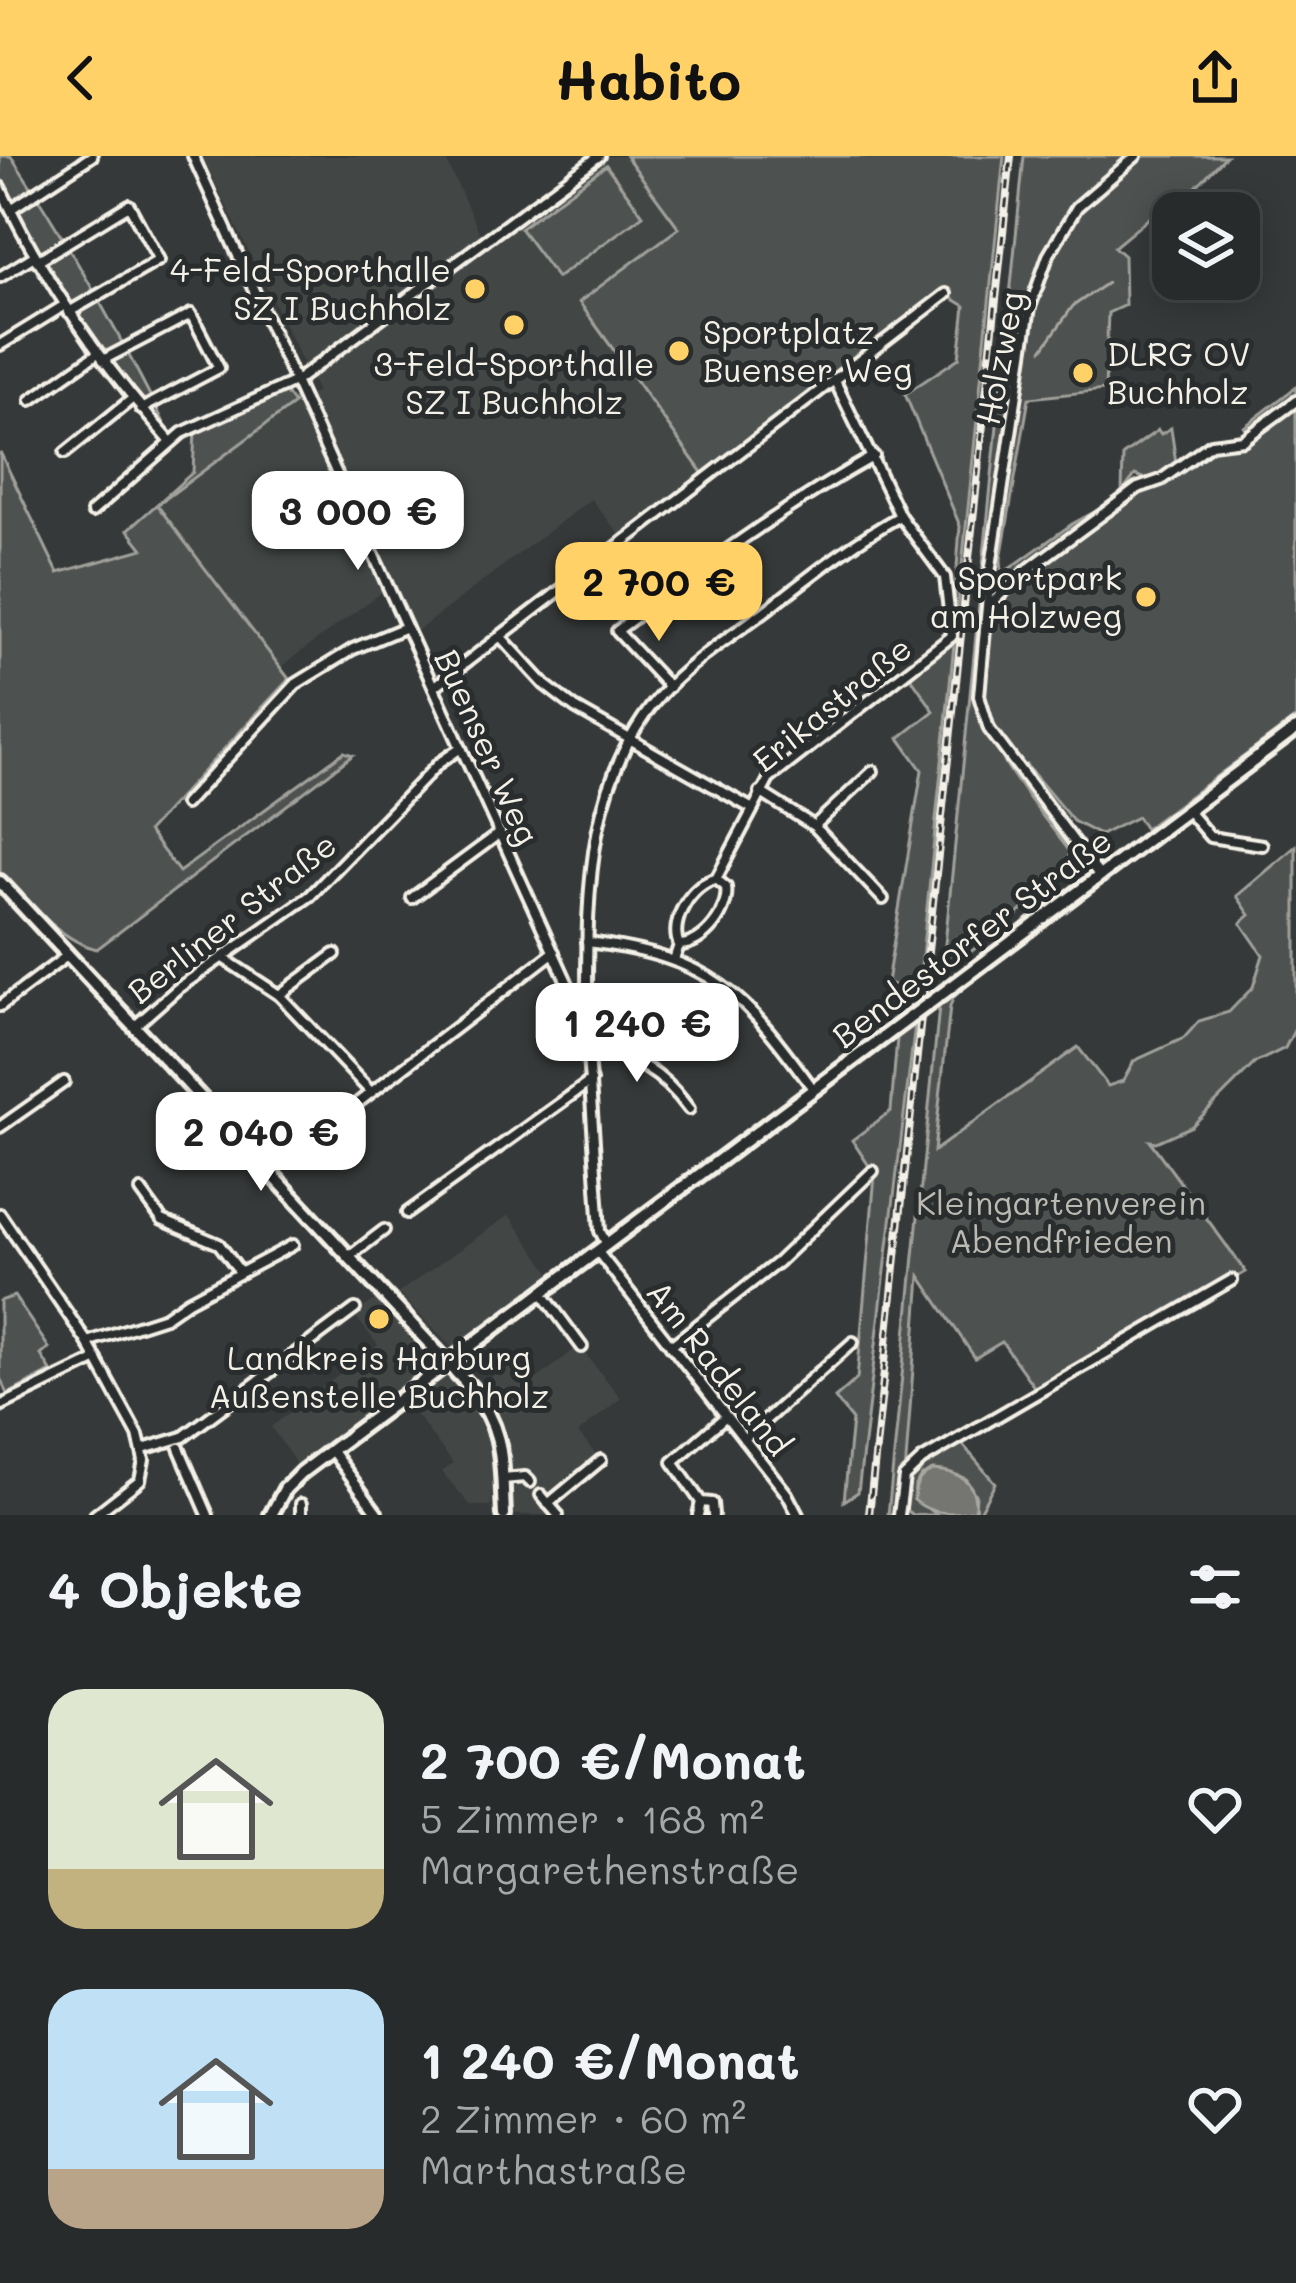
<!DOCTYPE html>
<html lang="de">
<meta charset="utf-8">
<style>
body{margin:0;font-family:Mali,sans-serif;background:#343737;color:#f1f3f6;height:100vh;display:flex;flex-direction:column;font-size:45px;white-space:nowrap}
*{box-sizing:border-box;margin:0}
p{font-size:39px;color:#a5a7a9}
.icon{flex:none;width:66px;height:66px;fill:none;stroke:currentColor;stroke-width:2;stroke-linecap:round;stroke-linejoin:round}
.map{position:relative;height:1359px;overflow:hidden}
.drawer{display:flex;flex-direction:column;background:#282b2b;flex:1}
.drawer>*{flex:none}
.fabs{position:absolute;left:1152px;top:36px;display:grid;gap:24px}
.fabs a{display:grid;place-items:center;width:108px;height:108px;border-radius:24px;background:#282b2b;box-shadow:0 6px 30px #0003,0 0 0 3px #444747;font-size:60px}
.price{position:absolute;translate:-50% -102px;padding:0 27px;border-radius:24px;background:#fff;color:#222;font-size:39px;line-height:78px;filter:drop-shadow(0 3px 6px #0008)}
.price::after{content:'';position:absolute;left:50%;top:72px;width:36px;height:27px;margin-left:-18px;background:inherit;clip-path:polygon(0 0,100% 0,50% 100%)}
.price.selected{background:#ffd166;color:#111}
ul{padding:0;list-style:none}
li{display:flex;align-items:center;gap:36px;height:300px;padding:0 48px}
li span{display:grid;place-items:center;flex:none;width:336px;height:240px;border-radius:36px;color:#555}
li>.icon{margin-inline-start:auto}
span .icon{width:144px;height:144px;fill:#fffc;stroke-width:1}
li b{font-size:51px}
h2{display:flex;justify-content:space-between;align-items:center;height:144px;padding:0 48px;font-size:51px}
header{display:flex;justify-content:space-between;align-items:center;height:156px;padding:0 48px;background:#ffd166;color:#111;font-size:54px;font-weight:700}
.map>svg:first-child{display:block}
.built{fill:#434645}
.green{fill:#4e514f;stroke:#a1a19c;stroke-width:3}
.water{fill:#757572;stroke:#a8a7a1;stroke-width:3}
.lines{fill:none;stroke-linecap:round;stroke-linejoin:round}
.stream{stroke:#a8a7a1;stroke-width:3}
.street-casing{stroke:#f4f1e8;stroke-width:16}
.secondary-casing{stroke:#f4f1e8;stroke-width:20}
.street{stroke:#2a2d2e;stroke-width:8}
.secondary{stroke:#2a2d2e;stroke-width:10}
.rail-casing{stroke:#f4f1e8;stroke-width:8}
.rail{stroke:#2a2d2e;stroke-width:3;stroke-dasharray:9;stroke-linecap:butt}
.secondary-bridge-casing{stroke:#f4f1e8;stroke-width:20;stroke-linecap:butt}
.secondary-bridge{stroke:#2a2d2e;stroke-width:10}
.poi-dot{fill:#ffd166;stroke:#2a2d2e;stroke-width:4.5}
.labels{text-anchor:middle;stroke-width:10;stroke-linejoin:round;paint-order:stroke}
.poi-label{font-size:33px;fill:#f4f1e8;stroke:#2a2d2e;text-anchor:end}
.street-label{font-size:33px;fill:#f4f1e8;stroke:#2a2d2e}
.park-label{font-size:33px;fill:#bab9b2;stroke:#2a2d2e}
</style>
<header><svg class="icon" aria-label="back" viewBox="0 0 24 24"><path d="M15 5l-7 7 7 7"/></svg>Habito<svg class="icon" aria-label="share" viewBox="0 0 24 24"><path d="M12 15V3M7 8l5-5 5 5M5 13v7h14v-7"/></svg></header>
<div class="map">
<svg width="1296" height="1359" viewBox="0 0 1296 1359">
<rect width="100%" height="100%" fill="#363939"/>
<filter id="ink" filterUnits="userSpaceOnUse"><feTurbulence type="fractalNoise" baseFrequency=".00833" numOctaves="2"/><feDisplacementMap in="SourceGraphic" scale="24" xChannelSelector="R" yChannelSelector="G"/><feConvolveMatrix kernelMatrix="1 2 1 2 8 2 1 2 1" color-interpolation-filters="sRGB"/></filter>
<g filter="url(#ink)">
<g class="built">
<path d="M202 0H444L480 78 587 0H626L679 72 579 146 706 322 624 384 591 343 417 475 393 428 280 511 156 349 294 248 317 236Z"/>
<path d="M509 1059 553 1120 452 1191 398 1137Z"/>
<path d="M376 1143 430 1206 360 1267 299 1312 271 1271 378 1189 354 1159Z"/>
<path d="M579 1190 621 1242 578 1277 601 1304 549 1348 558 1359H508L505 1275 494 1251 479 1230 520 1200 537 1223Z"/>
<path d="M445 1217 451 1220 490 1272 496 1316 491 1350H471L442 1316 453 1307 406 1246Z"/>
</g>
<g class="green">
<path d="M0 0H11C70 89 121 181 168 275L165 279 65 149 0 31Z"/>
<path d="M626 0H1004L918 840 887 826 922 614 899 582 934 555 908 517 952 480 960 370 905 238 959 202 965 150 945 138 706 322 579 146 679 72Z"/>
<path d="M1024 0H1226L1188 39 1172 43 1114 91 1124 100 1125 149 1108 157 1105 234 1029 242 1001 403 1002 418 1072 368 1109 348 1002 427V432L1138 332 1161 324 1211 288 1250 279 1244 271 1296 231V562L1145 673 1137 661 1100 679 1073 665 1026 609 1019 613 989 573 977 540C990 600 1034 647 1070 696 1063 730 972 794 942 818Z"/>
<path d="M606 9 643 59 557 122 520 72Z"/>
<path d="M285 236 294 248 157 349 289 523 148 675 179 716 344 596 353 599 97 793C60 785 26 743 0 716V296L58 417 143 393 128 374 193 316 195 275Z"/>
<path d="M1171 272 1176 307 1149 324 1135 319 1122 337 1123 299 1158 274 1161 278Z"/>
<path d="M1296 690V871L1285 892 1255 907 1192 970 1156 986 1150 985 1246 1116 1037 1235 1002 1186 975 1202 920 1120 905 1319 958 1283 995 1327 977 1359H964L975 1354 976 1340 965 1322 922 1319 915 1329 914 1343 938 1359H913L901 1349 899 1359H888L939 851 966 830 953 842 950 851 934 995 1078 891 1108 930 1123 925 1134 905 1184 882 1199 865 1229 856 1253 831 1263 799 1241 767 1250 759 1237 740Z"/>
<path d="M915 869 858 1336 844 1345 852 1264 835 1242 857 1223 875 1019 852 984 891 955 897 882Z"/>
<path d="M14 1140 49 1192 41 1199 51 1215 8 1238 0 1222V1145Z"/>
</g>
<path class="water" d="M933 1314C960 1315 977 1326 975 1354 953 1359 931 1359 914 1344 915 1328 918 1320 933 1314Z"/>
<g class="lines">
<path class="stream" d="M1042 194 1073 150 1107 127"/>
<g class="street-casing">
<g id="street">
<path d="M193 0 586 868 600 1075 607 1089"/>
<path d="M0 31C44 125 102 209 171 286"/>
<path d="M11 53 92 0"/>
<path d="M37 105 129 49 159 104 69 156"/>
<path d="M0 121 34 100"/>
<path d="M0 189 65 149"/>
<path d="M103 204 191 158 219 212 141 253"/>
<path d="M31 244 98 197"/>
<path d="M65 297 132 243"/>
<path d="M92 356 182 277 296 225 599 0"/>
<path d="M991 447 1030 412 1138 332 1161 324 1211 288 1243 284 1296 245"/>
<path d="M500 480 545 529 575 552 751 652"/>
<path d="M434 531 946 138"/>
<path d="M669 531 617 475C700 412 783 351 874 300"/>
<path d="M760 636 814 670 883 743"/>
<path d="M185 648 296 528 353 493 406 471"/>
<path d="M1187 654 1210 681 1262 689"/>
<path d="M814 670 873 615"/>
<path d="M1099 719 989 573 979 540 990 417 1030 151 1048 100 1077 51 1136 0"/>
<path d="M412 742 500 677"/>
<path d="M587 786C713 802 743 836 814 934"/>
<path d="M679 789C704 789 730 755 726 731L716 723"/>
<path d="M223 802 279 839 371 936"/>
<path d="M674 804 679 789C668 766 692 727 716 723L769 623 952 480 945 421 900 360 834 223"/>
<path d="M279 839 335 798"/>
<path d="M0 850 68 799"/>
<path d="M578 850 587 843C587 732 587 615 669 530 697 502 732 479 764 456 808 422 851 387 900 360"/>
<path d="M135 870 177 833 310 740 439 607 461 592"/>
<path d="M590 895C634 899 663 917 689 953"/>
<path d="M0 971 64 926"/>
<path d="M325 972 554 796"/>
<path d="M270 1014 306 987"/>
<path d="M141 1035 162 1064 219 1088 240 1116"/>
<path d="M407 1057 591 925"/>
<path d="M0 1058 87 1186 138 1279 144 1304 140 1324 95 1359"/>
<path d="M598 1096 787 1338 798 1359"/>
<path d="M350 1100 384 1074"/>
<path d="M542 1137 582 1191"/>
<path d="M87 1186 165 1161 188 1145 293 1089"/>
<path d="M671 1190 778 1106 873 1015"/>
<path d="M0 1250 97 1203"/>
<path d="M744 1283 853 1186"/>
<path d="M179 1292 208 1359"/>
<path d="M143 1293 183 1281 355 1153"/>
<path d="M332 1295 377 1356"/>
<path d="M503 1323 525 1321 530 1326"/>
<path d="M541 1339 558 1359"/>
<path d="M301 1348V1359"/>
<path d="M548 1348 601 1304"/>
<path d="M698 1359 701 1346"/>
<path d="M713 1359 712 1347 701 1346 673 1306 726 1260"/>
<path d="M899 1359 904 1321 922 1304 1232 1124"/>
</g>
</g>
<g class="secondary-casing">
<g id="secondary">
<path d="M0 726 471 1232C506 1276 501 1306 504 1359"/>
<path d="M950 832 1296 573"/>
<path d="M271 1359 285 1333 302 1316 908 863"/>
</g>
</g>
<use href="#street" class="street"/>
<use href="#secondary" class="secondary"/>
<g class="rail-casing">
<path id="rail" d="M869 1359 1011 0"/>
</g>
<use href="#rail" class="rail"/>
<g class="secondary-bridge-casing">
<path id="secondary-bridge" d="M908 863 950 832"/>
</g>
<use href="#secondary-bridge" class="secondary-bridge"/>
</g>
</g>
<g class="poi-dot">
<circle cx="475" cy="133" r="12"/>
<circle cx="514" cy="169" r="12"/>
<circle cx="679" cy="195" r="12"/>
<circle cx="1083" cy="217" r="12"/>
<circle cx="1146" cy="441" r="12"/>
<circle cx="379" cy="1163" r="12"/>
</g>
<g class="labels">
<g class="poi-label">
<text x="451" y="126">4-Feld-Sporthalle<tspan x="451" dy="38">SZ I Buchholz</tspan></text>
<text x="703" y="188" text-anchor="start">Sportplatz<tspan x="703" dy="38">Buenser Weg</tspan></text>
<text x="1107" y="210" text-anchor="start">DLRG OV<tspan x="1107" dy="38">Buchholz</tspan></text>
<text x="514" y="220" text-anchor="middle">3-Feld-Sporthalle<tspan x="514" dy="38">SZ I Buchholz</tspan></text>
<text x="1122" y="434">Sportpark<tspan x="1122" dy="38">am Holzweg</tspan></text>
<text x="379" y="1214" text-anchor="middle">Landkreis Harburg<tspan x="379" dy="38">Außenstelle Buchholz</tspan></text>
</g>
<g class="street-label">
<text transform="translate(1000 202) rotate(-79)" y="12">Holzweg</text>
<text transform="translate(832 548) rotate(-39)" y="12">Erikastraße</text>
<text transform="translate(487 591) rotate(66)" y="12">Buenser Weg</text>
<text transform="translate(232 762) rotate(-38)" y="12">Berliner Straße</text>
<text transform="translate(972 782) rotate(-37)" y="12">Bendestorfer Straße</text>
<text transform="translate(719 1212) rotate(52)" y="12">Am Radeland</text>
</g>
<g class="park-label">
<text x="1061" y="1059">Kleingartenverein<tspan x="1061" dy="38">Abendfrieden</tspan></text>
</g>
</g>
</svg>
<div class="fabs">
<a><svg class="icon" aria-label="layers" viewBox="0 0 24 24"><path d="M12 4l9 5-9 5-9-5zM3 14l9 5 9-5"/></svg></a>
</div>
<b class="price" style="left:358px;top:417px">3 000 €</b>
<b class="price selected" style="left:659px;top:488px">2 700 €</b>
<b class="price" style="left:637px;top:929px">1 240 €</b>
<b class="price" style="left:261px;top:1038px">2 040 €</b>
</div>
<section class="drawer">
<h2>4 Objekte<svg class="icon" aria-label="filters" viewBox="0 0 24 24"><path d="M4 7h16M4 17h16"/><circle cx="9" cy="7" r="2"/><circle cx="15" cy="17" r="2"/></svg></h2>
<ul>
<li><span style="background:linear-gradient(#dfe7d0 75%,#c2b280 0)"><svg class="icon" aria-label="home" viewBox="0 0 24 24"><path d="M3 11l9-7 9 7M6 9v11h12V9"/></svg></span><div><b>2 700 €/Monat</b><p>5 Zimmer · 168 m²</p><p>Margarethenstraße</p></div><svg class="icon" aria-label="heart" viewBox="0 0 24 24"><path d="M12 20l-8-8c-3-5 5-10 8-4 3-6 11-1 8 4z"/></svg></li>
<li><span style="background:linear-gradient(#bfe0f5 75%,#b9a48a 0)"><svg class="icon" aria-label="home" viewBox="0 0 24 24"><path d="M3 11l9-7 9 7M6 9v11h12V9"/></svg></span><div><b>1 240 €/Monat</b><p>2 Zimmer · 60 m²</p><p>Marthastraße</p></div><svg class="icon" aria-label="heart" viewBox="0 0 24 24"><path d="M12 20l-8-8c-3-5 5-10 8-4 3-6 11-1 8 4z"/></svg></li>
</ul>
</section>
